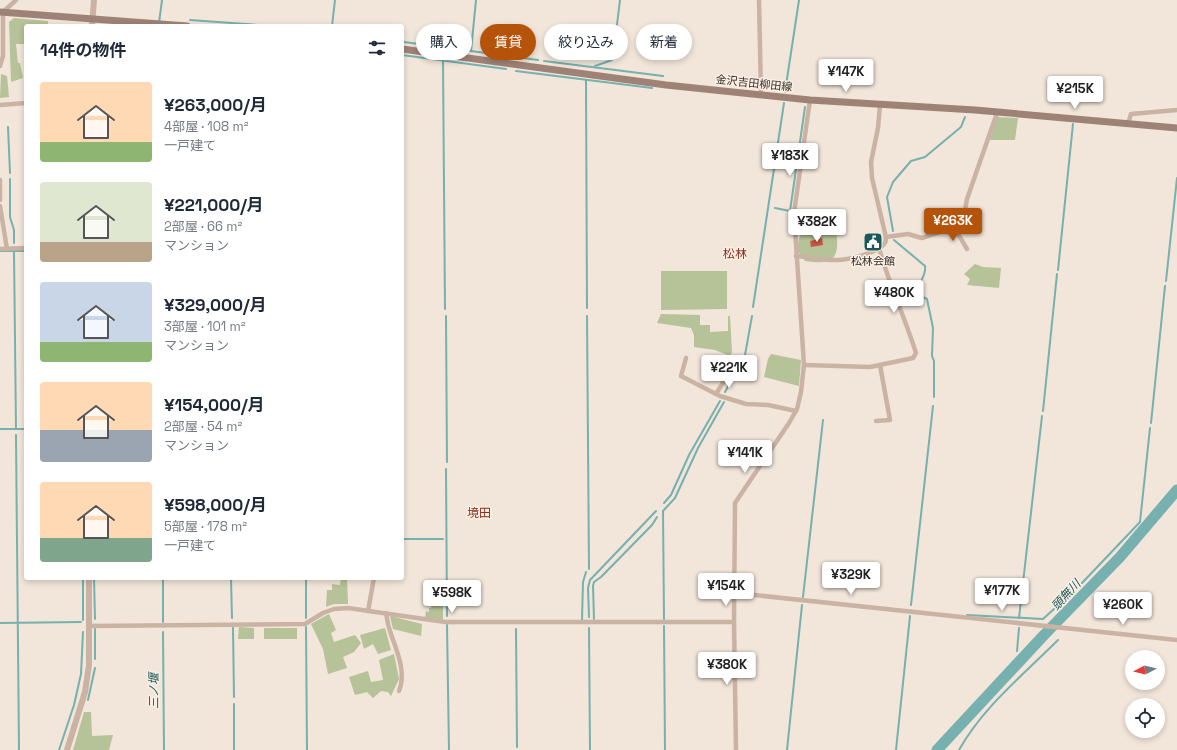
<!DOCTYPE html>
<html lang="ja">
<meta charset="utf-8">
<style>
body{margin:0;font-family:"Space Grotesk","Noto Sans JP",sans-serif;background:#f6f6f7;color:#1f2937;height:100vh;display:flex;flex-direction:column;font-size:15px;white-space:nowrap}
*{box-sizing:border-box;margin:0}
p{font-size:13px;color:#747a83}
.icon{flex:none;width:22px;height:22px;fill:none;stroke:currentColor;stroke-width:2;stroke-linecap:round;stroke-linejoin:round}
.map{position:relative;flex:1;overflow:hidden}
.details{position:absolute;left:24px;top:24px;width:380px;height:556px;display:flex;flex-direction:column;background:#fff;border-radius:4px;box-shadow:0 2px 6px #0003}
.details>*{flex:none}
.top-card{position:absolute;left:416px;top:24px;width:380px;height:36px;display:flex;gap:8px}
.needle{width:26px;rotate:263deg}
.buttons{position:absolute;left:1125px;top:650px;display:grid;gap:8px}
.buttons a{display:grid;place-items:center;width:40px;height:40px;border-radius:50%;background:#fff;box-shadow:0 2px 6px #0003;font-size:20px}
.price{position:absolute;translate:-50% -34px;padding:0 9px;border-radius:4px;background:#fff;color:#222;font-size:13px;line-height:26px;filter:drop-shadow(0 1px 2px #0008)}
.price::after{content:'';position:absolute;left:50%;top:24px;width:12px;height:9px;margin-left:-6px;background:inherit;clip-path:polygon(0 0,100% 0,50% 100%)}
.price.current{background:#b45309;color:#fff}
ul{padding:0;list-style:none}
li{display:flex;align-items:center;gap:12px;height:100px;padding:0 16px}
li span{display:grid;place-items:center;flex:none;width:112px;height:80px;border-radius:4px;color:#555}
li>.icon{margin-inline-start:auto}
span .icon{width:48px;height:48px;fill:#fffc;stroke-width:1}
li b{font-size:17px}
h2{display:flex;justify-content:space-between;align-items:center;height:48px;padding:0 16px;font-size:17px}
.chip{padding:0 14px;border-radius:18px;background:#fff;box-shadow:0 2px 6px #0003;font-size:14px;line-height:36px}
.chip.current{background:#b45309;color:#fff}
.map>svg:first-child{display:block}
.green{fill:#b6c298}
.lines{fill:none;stroke-linecap:round;stroke-linejoin:round}
.stream{stroke:#76b0af;stroke-width:2}
.river{stroke:#76b0af;stroke-width:11}
.building{fill:#cb573e}
.minor{stroke:#cbb3a4;stroke-width:4.5}
.tertiary{stroke:#cbb3a4;stroke-width:6}
.secondary{stroke:#9e8276;stroke-width:7}
.labels{text-anchor:middle;stroke-width:3;stroke-linejoin:round;paint-order:stroke}
.street-label{font-size:11px;fill:#362a26;stroke:#faefe5}
.poi-label{font-size:11px;fill:#362a26;stroke:#faefe5}
.neighbourhood-label{font-size:12px;fill:#882f1c;stroke:#faefe5}
.water-label{font-size:12px;font-style:italic;fill:#1a5959;stroke:#faefe5}
</style>
<div class="map">
<svg width="1177" height="750" viewBox="0 0 1177 750">
<rect width="100%" height="100%" fill="#f2e5d9"/>
<g class="green">
<path d="M14 18 48 21V26H26V44H16L18 63H20L23 78 11 82 9 22Z"/>
<path d="M1 74 7 76 9 97 0 98Z"/>
<path d="M997 117 1018 118 1015 140H990Z"/>
<path d="M817 224H830L836 228C840 257 835 266 805 261L797 250C799 233 801 231 817 224Z"/>
<path d="M975 264 983 267 1001 268 999 288 967 285 970 279 964 274Z"/>
<path d="M661 271H727V309L661 310Z"/>
<path d="M661 314 700 315V325H710V332L728 331V316H730L732 352 730 356 715 350 694 347V335L691 328 657 323Z"/>
<path d="M771 354 801 360 799 386 764 377 768 359Z"/>
<path d="M341 578H347L348 604H334L326 607 327 590H332V584L340 585Z"/>
<path d="M433 601 443 603V620L425 618 426 611 429 612V608H431Z"/>
<path d="M329 614 336 630 331 633 334 642 355 635 361 643 354 652 343 657 347 668 328 674 323 649 311 624Z"/>
<path d="M390 616 422 624 421 636 393 629Z"/>
<path d="M239 627 254 628V639H238Z"/>
<rect x="264" y="628" width="33" height="11"/>
<path d="M385 628 391 650 378 654 373 644 364 649 360 635Z"/>
<path d="M394 654 399 679 391 696 388 692 381 691 373 698 367 692 355 695 349 677 368 671 371 682 383 680 379 660Z"/>
<path d="M84 712H91L92 736 113 735 109 750H73Z"/>
</g>
<g class="lines">
<g class="stream">
<path d="M190 20 258 25"/>
<path d="M159 23 162 0"/>
<path d="M264 26H266"/>
<path d="M332 26 335 0"/>
<path d="M404 42 538 60"/>
<path d="M471 51 476 0"/>
<path d="M402 55 506 69"/>
<path d="M443 61 445 309"/>
<path d="M544 61 663 76"/>
<path d="M595 66 612 60 613 57 620 0"/>
<path d="M516 71 652 88"/>
<path d="M586 80 587 308"/>
<path d="M785 92 799 0"/>
<path d="M8 127 10 173"/>
<path d="M10 179V217L14 230V243"/>
<path d="M775 208 790 211 805 107"/>
<path d="M893 231 887 197 893 182 911 161 925 157 961 127 965 117"/>
<path d="M894 240 925 266C927 278 914 285 920 296L927 299 933 328 932 356 934 361V397"/>
<path d="M0 251H26"/>
<path d="M14 251 16 429"/>
<path d="M1058 270 1073 124"/>
<path d="M1166 281 1177 178"/>
<path d="M753 307 784 103"/>
<path d="M446 316 447 462"/>
<path d="M587 316 589 569"/>
<path d="M725 392 745 355 752 316"/>
<path d="M1043 411 1057 274"/>
<path d="M1151 423 1165 286"/>
<path d="M0 429H26"/>
<path d="M16 435 19 750"/>
<path d="M446 469 447 616"/>
<path d="M664 503 671 495 689 455 720 401"/>
<path d="M402 539H443"/>
<path d="M83 578V620"/>
<path d="M94 578 95 619"/>
<path d="M163 578V622"/>
<path d="M231 578 232 618"/>
<path d="M306 578V618"/>
<path d="M1082 583 1140 522 1150 428"/>
<path d="M803 597 823 420"/>
<path d="M911 605 933 406"/>
<path d="M967 615 1043 619 1054 609"/>
<path d="M589 617 588 588 590 580 656 511"/>
<path d="M1019 618 1042 416"/>
<path d="M594 619 593 586 594 582 601 577 652 525 657 517"/>
<path d="M664 619 663 511 675 498 698 448 724 402"/>
<path d="M582 620 583 582 586 572"/>
<path d="M0 623 81 622"/>
<path d="M447 625 449 750"/>
<path d="M664 626 665 750"/>
<path d="M306 627 307 750"/>
<path d="M233 628 234 697"/>
<path d="M589 628 590 750"/>
<path d="M95 629V659"/>
<path d="M516 629 517 747"/>
<path d="M163 632 164 750"/>
<path d="M1017 651 1019 628"/>
<path d="M88 700 95 668"/>
<path d="M234 704V750"/>
<path d="M59 750 74 705 81 674 83 632"/>
<path d="M787 750 802 605"/>
<path d="M896 750 910 616"/>
<path d="M959 750C983 707 1023 675 1058 640"/>
</g>
<path class="river" d="M937 750 1044 635 1120 557 1177 490"/>
</g>
<g class="building">
<path d="M879 237V244L868 246 867 240Z"/>
<path d="M822 238 823 245 811 247 810 241Z"/>
</g>
<g class="lines">
<g class="minor">
<path d="M759 0 761 95"/>
<path d="M0 66 3 56V12L16 0"/>
<path d="M0 105 26 103"/>
<path d="M1128 124 1131 114 1177 110"/>
<path d="M0 180V200"/>
<path d="M0 206 7 249"/>
<path d="M954 227 967 249"/>
<path d="M886 237 908 234 922 238 954 227 963 221 967 199 997 113"/>
<path d="M0 249 26 248"/>
<path d="M796 256C810 257 823 261 837 260 848 260 877 253 884 244 887 241 886 237 885 233L872 178 871 162 878 128 880 105"/>
<path d="M686 358 681 376 720 396 746 404 768 405 796 411"/>
<path d="M804 365 870 367 913 358 916 353C905 318 889 284 879 248"/>
<path d="M716 394 727 376"/>
<path d="M876 421 890 420 880 365"/>
<path d="M735 593 1177 640"/>
<path d="M368 611 374 578"/>
<path d="M386 613C387 619 388 625 390 631 396 650 407 671 399 691"/>
<path d="M89 626 305 624 323 613 334 609 348 608 445 622H734"/>
<path d="M736 750 734 622 735 503 789 423 797 409 801 392 804 365 794 213 810 100"/>
</g>
<g class="tertiary">
<path d="M92 26 94 0"/>
<path d="M67 750 85 692 89 665V578"/>
</g>
<g class="secondary">
<path d="M0 12 187 26"/>
<path d="M402 49 666 85 810 100 975 110 1177 128"/>
</g>
</g>
<defs>
<g id="civic-square" transform="scale(1)"><rect x="-9" y="-9" width="18" height="18" rx="4" fill="#1a5959" stroke="#faefe5"/><path d="M-.6-6.5H3V-4.5H.6V-3L4-1V1h2V6H-6V1h2V-1L-.6-3ZM-1.2 2.5V6h2.4V2.5Z" fill="#fff"/></g>
</defs>
<g fill-rule="evenodd">
<use href="#civic-square" x="873" y="242"/>
</g>
<g class="labels">
<g class="street-label">
<text transform="translate(754 83) rotate(6)" y="4">金沢吉田柳田線</text>
</g>
<g class="poi-label">
<text x="873" y="265">松林会館</text>
</g>
<g class="neighbourhood-label">
<text x="735" y="258">松林</text>
<text x="479" y="517">境田</text>
</g>
<g class="water-label">
<text transform="translate(1066 595) rotate(-47)" y="4">頭無川</text>
<text transform="translate(154 691) rotate(-90)" y="4">三ノ堰</text>
</g>
</g>
</svg>
<div class="buttons">
<a><svg class="needle" viewBox="-14 -14 28 28"><path d="M0-13l5 13h-10z" fill="#e53935"/><path d="M0 13l5-13h-10z" fill="#747a83"/></svg></a>
<a><svg class="icon" aria-label="locate" viewBox="0 0 24 24"><circle cx="12" cy="12" r="6"/><path d="M12 2v4M12 18v4M2 12h4M18 12h4"/></svg></a>
</div>
<b class="price" style="left:846px;top:93px">¥147K</b>
<b class="price" style="left:1075px;top:110px">¥215K</b>
<b class="price" style="left:790px;top:177px">¥183K</b>
<b class="price current" style="left:953px;top:242px">¥263K</b>
<b class="price" style="left:817px;top:243px">¥382K</b>
<b class="price" style="left:894px;top:314px">¥480K</b>
<b class="price" style="left:729px;top:389px">¥221K</b>
<b class="price" style="left:745px;top:474px">¥141K</b>
<b class="price" style="left:851px;top:596px">¥329K</b>
<b class="price" style="left:726px;top:607px">¥154K</b>
<b class="price" style="left:1002px;top:612px">¥177K</b>
<b class="price" style="left:452px;top:614px">¥598K</b>
<b class="price" style="left:1123px;top:626px">¥260K</b>
<b class="price" style="left:727px;top:686px">¥380K</b>
<div class="top-card">
<a class="chip">購入</a>
<a class="chip current">賃貸</a>
<a class="chip">絞り込み</a>
<a class="chip">新着</a>
</div>
<section class="details">
<h2>14件の物件<svg class="icon" aria-label="filters" viewBox="0 0 24 24"><path d="M4 7h16M4 17h16"/><circle cx="9" cy="7" r="2"/><circle cx="15" cy="17" r="2"/></svg></h2>
<ul>
<li><span style="background:linear-gradient(#ffd9b3 75%,#8fb573 0)"><svg class="icon" aria-label="home" viewBox="0 0 24 24"><path d="M3 11l9-7 9 7M6 9v11h12V9"/></svg></span><div><b>¥263,000/月</b><p>4部屋 · 108 m²</p><p>一戸建て</p></div></li>
<li><span style="background:linear-gradient(#dfe7d0 75%,#b9a48a 0)"><svg class="icon" aria-label="home" viewBox="0 0 24 24"><path d="M3 11l9-7 9 7M6 9v11h12V9"/></svg></span><div><b>¥221,000/月</b><p>2部屋 · 66 m²</p><p>マンション</p></div></li>
<li><span style="background:linear-gradient(#c9d6e8 75%,#8fb573 0)"><svg class="icon" aria-label="home" viewBox="0 0 24 24"><path d="M3 11l9-7 9 7M6 9v11h12V9"/></svg></span><div><b>¥329,000/月</b><p>3部屋 · 101 m²</p><p>マンション</p></div></li>
<li><span style="background:linear-gradient(#ffd9b3 60%,#9aa5b1 0)"><svg class="icon" aria-label="home" viewBox="0 0 24 24"><path d="M3 11l9-7 9 7M6 9v11h12V9"/></svg></span><div><b>¥154,000/月</b><p>2部屋 · 54 m²</p><p>マンション</p></div></li>
<li><span style="background:linear-gradient(#ffd9b3 70%,#7fa58c 0)"><svg class="icon" aria-label="home" viewBox="0 0 24 24"><path d="M3 11l9-7 9 7M6 9v11h12V9"/></svg></span><div><b>¥598,000/月</b><p>5部屋 · 178 m²</p><p>一戸建て</p></div></li>
</ul>
</section>
</div>
